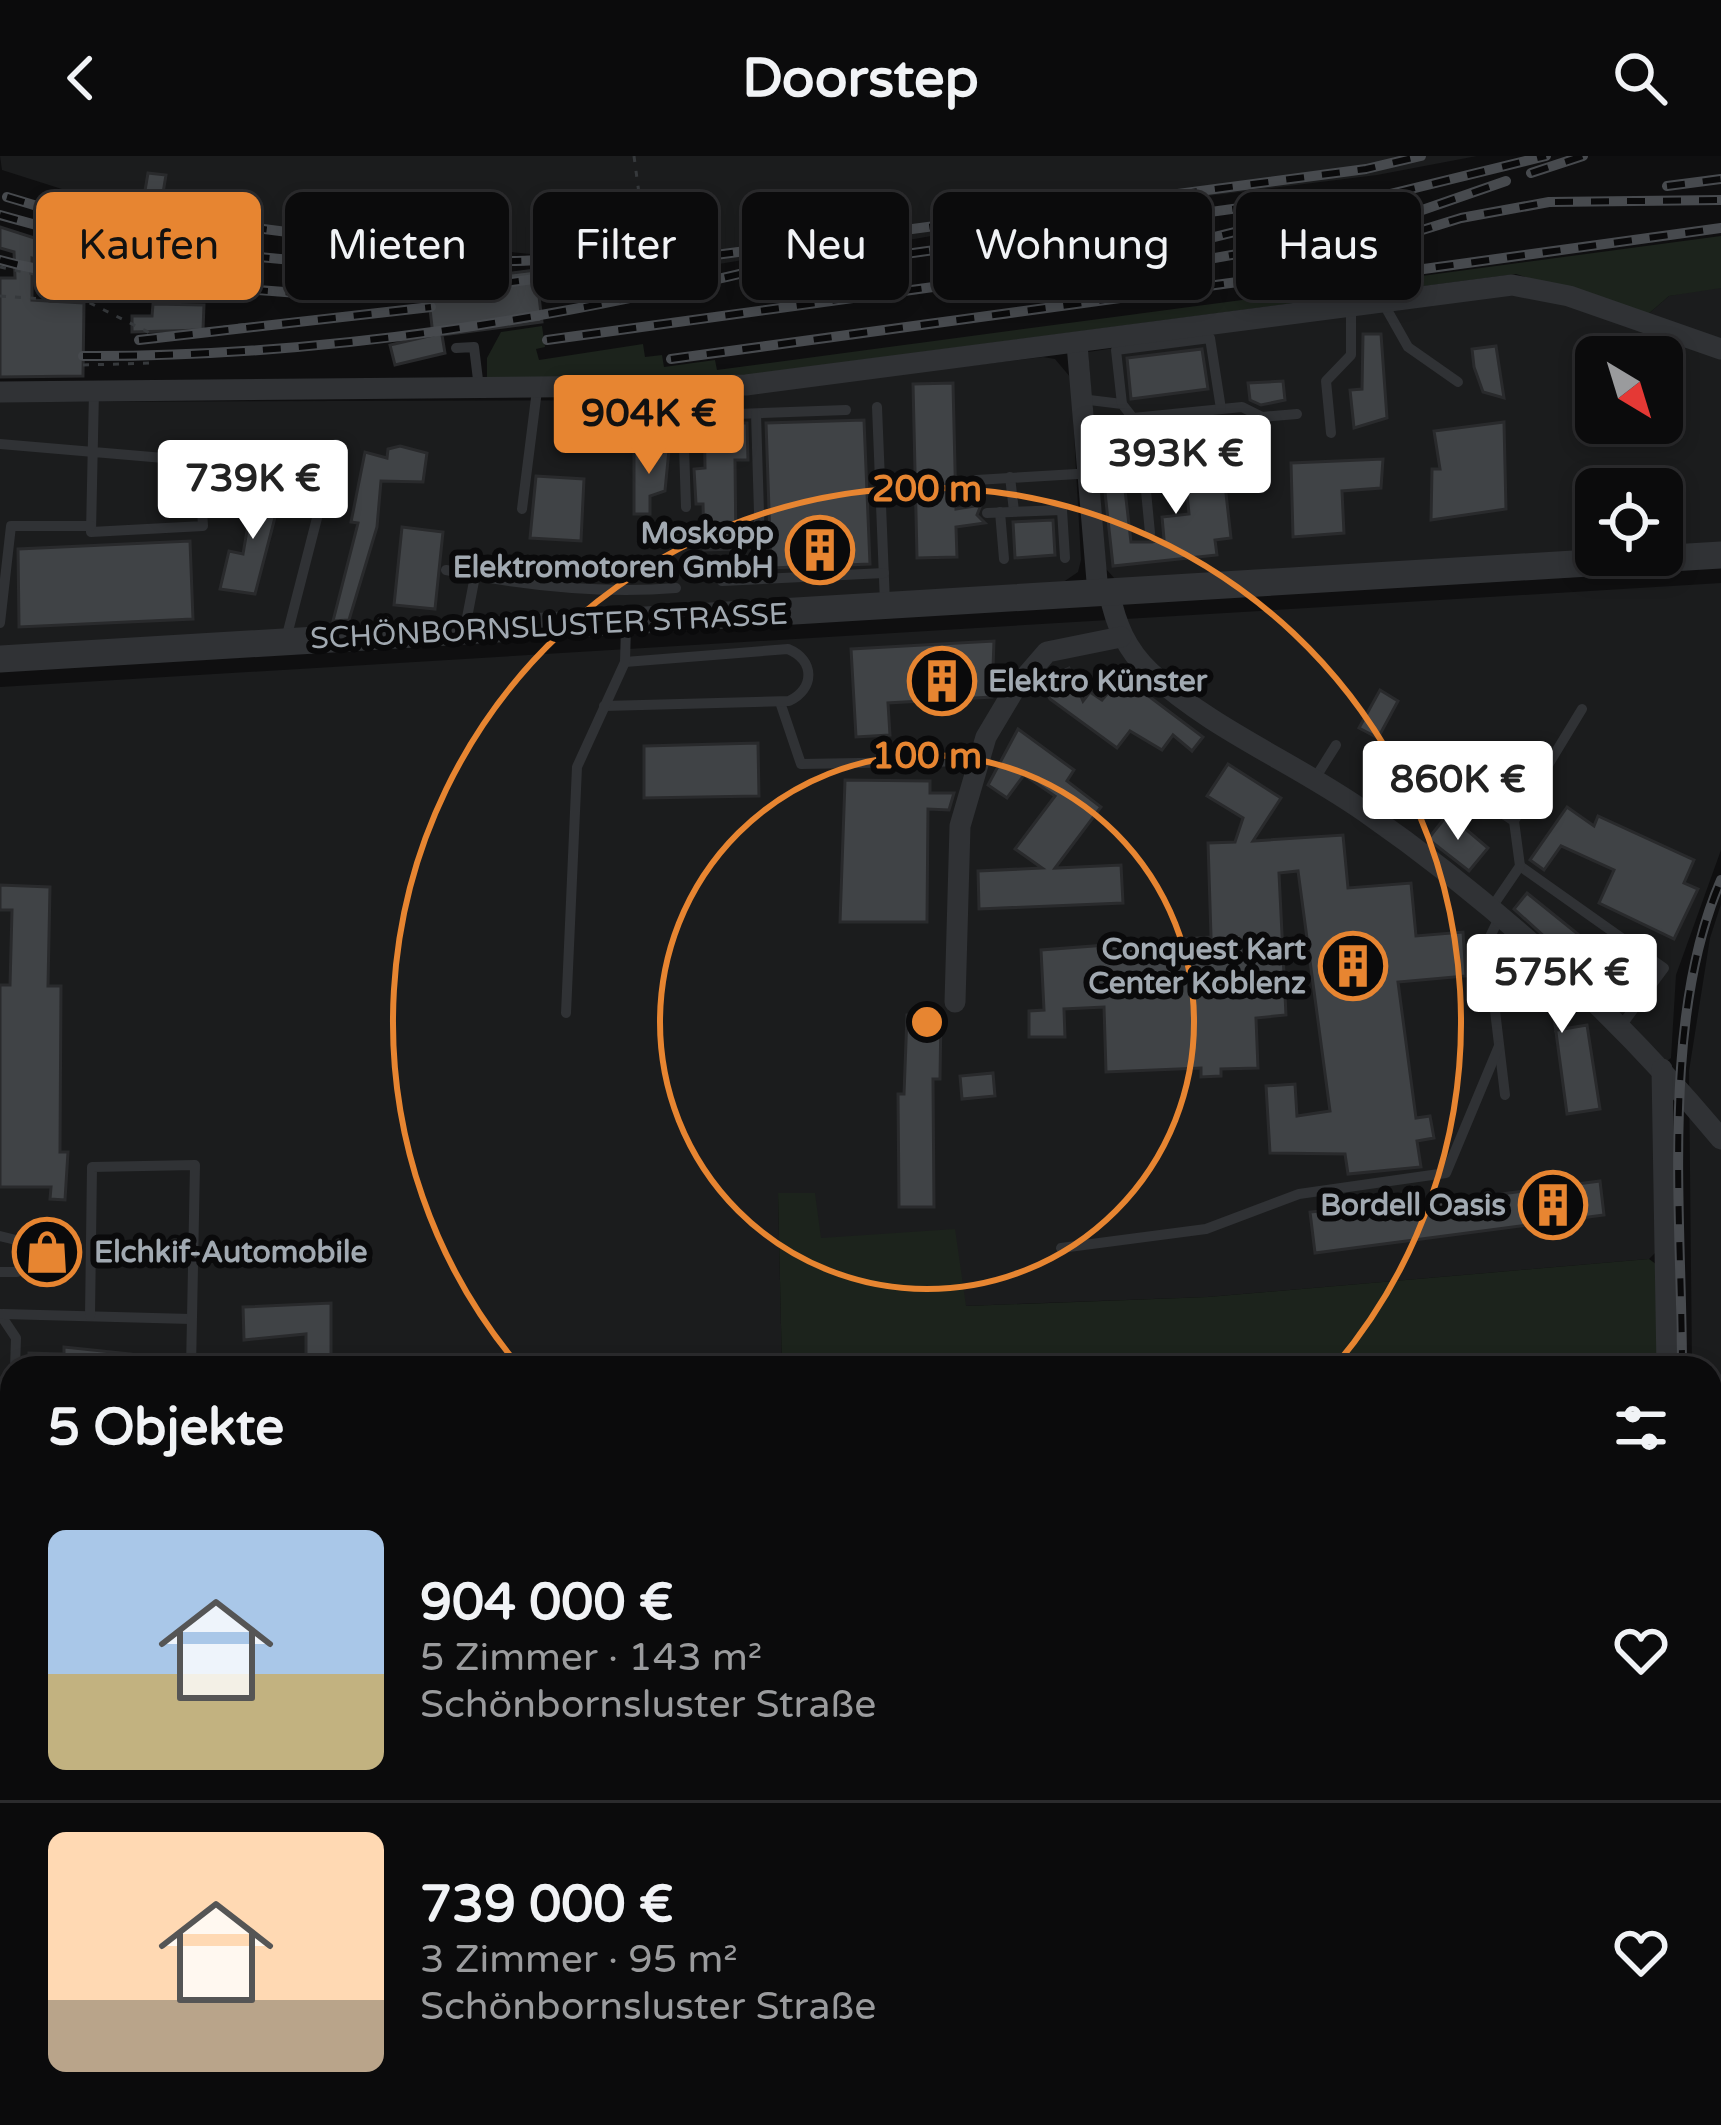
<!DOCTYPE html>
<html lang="de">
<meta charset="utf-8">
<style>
body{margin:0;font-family:"Varela Round",sans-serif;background:#19191a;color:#f1f3f6;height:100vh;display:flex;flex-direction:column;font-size:45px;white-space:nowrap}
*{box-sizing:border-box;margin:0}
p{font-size:39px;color:#9a9b9d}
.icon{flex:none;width:66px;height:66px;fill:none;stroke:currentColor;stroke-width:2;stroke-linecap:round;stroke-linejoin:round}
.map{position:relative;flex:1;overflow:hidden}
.drawer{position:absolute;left:0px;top:1200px;width:1722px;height:771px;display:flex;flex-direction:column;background:#0b0b0c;border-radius:36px 36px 0 0;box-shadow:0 6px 18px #0003,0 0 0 3px #2b2b2d}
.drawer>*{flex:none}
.hud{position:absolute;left:36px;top:36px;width:1650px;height:108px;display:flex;gap:24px}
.needle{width:78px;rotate:142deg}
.fabs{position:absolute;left:1575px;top:180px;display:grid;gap:24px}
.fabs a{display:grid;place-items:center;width:108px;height:108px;border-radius:18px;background:#0b0b0c;box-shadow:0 6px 18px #0003,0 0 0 3px #2b2b2d;font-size:60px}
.price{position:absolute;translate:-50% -102px;padding:0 27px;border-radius:12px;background:#fff;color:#222;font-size:39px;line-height:78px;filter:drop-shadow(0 3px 6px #0008)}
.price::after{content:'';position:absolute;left:50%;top:72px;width:36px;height:27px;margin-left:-18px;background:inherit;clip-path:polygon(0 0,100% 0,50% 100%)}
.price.selected{background:#e78531;color:#111}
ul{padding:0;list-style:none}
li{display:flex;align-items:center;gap:36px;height:300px;padding:0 48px}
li+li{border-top:3px solid #2b2b2d}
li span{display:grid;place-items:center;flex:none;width:336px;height:240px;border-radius:18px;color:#555}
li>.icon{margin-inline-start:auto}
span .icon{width:144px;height:144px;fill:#fffc;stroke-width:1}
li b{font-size:51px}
h2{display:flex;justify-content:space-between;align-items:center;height:144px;padding:0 48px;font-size:51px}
.pill{padding:0 42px;border-radius:18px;background:#0b0b0c;box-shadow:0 6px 18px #0003,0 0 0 3px #2b2b2d;font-size:42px;line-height:108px}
.pill.selected{background:#e78531;color:#111}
header{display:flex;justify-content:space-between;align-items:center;height:156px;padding:0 48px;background:#0b0b0c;font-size:54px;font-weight:700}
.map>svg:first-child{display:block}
.built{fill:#1b1c1d;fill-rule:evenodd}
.green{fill:#1c231c}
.building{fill:#404346;stroke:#292a2c;stroke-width:3}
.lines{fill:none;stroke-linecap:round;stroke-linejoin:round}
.path{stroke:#36393c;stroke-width:3;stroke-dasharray:6 9;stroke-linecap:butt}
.service{stroke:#303235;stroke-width:10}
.minor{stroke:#303235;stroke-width:21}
.tertiary{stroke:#303235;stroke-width:27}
.rail-casing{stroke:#474a4e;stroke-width:10}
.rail{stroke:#0a0a0b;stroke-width:6;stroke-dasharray:18;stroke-linecap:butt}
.ring{fill:none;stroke:#e78531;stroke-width:6}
.labels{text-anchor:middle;stroke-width:12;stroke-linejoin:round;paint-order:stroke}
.poi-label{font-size:30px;font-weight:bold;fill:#a1a9b1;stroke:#0a0a0b;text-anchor:end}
.street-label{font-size:30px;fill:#a1a9b1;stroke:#0a0a0b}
.centre{fill:#e78531;stroke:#0a0a0b;stroke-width:6}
.ring-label{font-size:36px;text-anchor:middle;font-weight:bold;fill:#e78531;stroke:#0a0a0b;stroke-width:12;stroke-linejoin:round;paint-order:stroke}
</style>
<header><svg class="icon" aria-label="back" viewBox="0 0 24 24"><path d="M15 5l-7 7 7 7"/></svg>Doorstep<svg class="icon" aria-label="search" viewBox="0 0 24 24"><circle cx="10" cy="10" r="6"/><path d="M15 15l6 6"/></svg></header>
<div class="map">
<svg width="1721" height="1969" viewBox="0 0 1721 1969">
<rect width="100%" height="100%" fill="#0f0f10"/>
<g class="built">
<path d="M0 0H1477L1377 19 1047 60 868 91 858 85 695 112 692 96 649 102 646 93 530 98 180 61 90 42 2 14Z"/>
<path d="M1713 131 1721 132V186L1647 159 1669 140Z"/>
<path d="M1495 135 1549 142 1721 198V390L1662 394V333H1596V398L1115 423 1106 413 1088 196ZM1596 201H1662V267H1596Z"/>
<path d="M1043 201 1055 203 1071 222 1081 404 1078 416 1059 429 0 492V246L682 244Z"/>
<path d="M1721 427V694L1676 819 1671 902 1654 915 1657 1095 1649 1103 1208 1141 965 1150 820 1083 778 1037 782 1212H12V1361H0V531Z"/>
<path d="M1721 748V1595L1710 1581V1212H1692L1689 915 1710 782Z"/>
<path d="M0 1386H12V1959H994L966 1969H0Z"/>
</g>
<g class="green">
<path d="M1721 80V132L1669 140 1647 159 1516 118 732 221 487 223V202L501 176 542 170 545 191 536 193 539 204 643 188 645 201 662 199 664 211 715 204 717 214Z"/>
<path d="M778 1037H815L821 1082 955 1073 966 1150 1208 1141 1649 1103 1660 1111 1659 1212H782Z"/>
<path d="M1710 1685 1721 1710V1969H1694V1959H1710Z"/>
</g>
<g class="building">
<path d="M148 17 166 19 158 67 140 64Z"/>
<path d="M0 71 47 86 41 105 32 102V144L84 147 83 220 0 221V122H15L14 96 0 92Z"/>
<path d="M536 114 542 166 442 179 445 197 395 209 390 189 433 179 427 128Z"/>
<path d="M153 148 204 149 203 174 132 176V160H152Z"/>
<path d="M1363 178H1381L1387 262 1354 272 1350 234 1362 233Z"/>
<path d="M1496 190 1504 242 1483 236 1474 211 1472 193Z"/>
<path d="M1202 193 1208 233 1131 243 1127 202Z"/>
<path d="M1283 225 1285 244 1261 249 1250 244 1248 227Z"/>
<path d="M953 227 956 353 981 349 977 359 985 367 956 371 957 401 917 402 913 228Z"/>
<path d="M734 245 727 260 734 267H747L748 304H735L736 393 704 394 703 348H696L694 313 705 312 704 246Z"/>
<path d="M864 264 870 408 771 412 766 267Z"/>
<path d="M1504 266 1506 353 1431 364 1432 313H1440L1434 275Z"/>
<path d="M400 290 427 297 423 326 381 325 377 371 349 464 333 465 358 367 351 366 365 296 387 302 388 293Z"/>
<path d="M1221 293 1231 382 1215 384 1217 399 1113 410 1104 327 1124 325 1131 386H1152L1164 383 1162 361 1189 358 1183 297Z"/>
<path d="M634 294H669L665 335 650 340V358H634Z"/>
<path d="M1383 303 1381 332 1342 335 1344 377 1293 381 1291 307Z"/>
<path d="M536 320 584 323 581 385 530 382Z"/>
<path d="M256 322 276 328 272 344 279 346 255 438 220 433 229 395 243 398Z"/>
<path d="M1053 364 1055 399 1015 402 1013 366Z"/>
<path d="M402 371 443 376 435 453 394 449Z"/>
<path d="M190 385 193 463 19 471 18 393Z"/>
<path d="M994 485 992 541 888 547 890 579 856 581 851 493Z"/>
<path d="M1069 512 1083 545 1090 536 1102 544 1122 520 1203 581 1192 595 1173 579 1162 594 1130 575 1117 592 1050 543 1041 526Z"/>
<path d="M1380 534 1398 545 1378 582 1359 572Z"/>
<path d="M1018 573 1074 614 1067 625 1101 651 1055 712 1121 709 1123 747 979 753 978 715 1042 712 1015 693 1055 640 1024 619 1007 642 988 629Z"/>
<path d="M758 587 759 640 644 642V590Z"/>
<path d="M1409 593 1421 603 1417 609 1448 635 1429 657 1386 621Z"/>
<path d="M1228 608 1281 642 1253 685 1343 679 1348 732 1411 727 1416 780 1463 776 1466 820 1398 826 1416 962 1430 960 1434 982 1417 985 1421 1011 1348 1018 1345 998 1270 997 1266 930 1295 928 1297 960 1330 955 1298 715 1279 717 1286 859 1256 862 1258 912 1221 913V920L1201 921V912L1106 916 1104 851 1064 853 1065 881H1029V855L1044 854 1041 794 1211 781 1208 687 1235 686 1243 662 1207 640Z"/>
<path d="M845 624 930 625V637H954L949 654 928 653 927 766H840Z"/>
<path d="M1567 651 1594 670 1598 660 1694 704 1684 727 1698 733 1674 783 1599 747 1614 714 1561 690 1544 714 1530 704Z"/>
<path d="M1448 658 1488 692 1469 715 1428 683Z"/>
<path d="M0 729 50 731 48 830H61L60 996H68L65 1044 50 1043 51 1031H0V829H10L12 754H0Z"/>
<path d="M1527 737 1631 821 1613 843 1514 753Z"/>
<path d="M1513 791 1577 850 1557 874 1587 869 1600 953 1567 958 1553 854 1500 810Z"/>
<path d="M907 859 941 860 940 923H933L934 1051H899L898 938H904Z"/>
<path d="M993 917 995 940 962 943 960 920Z"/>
<path d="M1600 1025 1604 1059 1315 1097 1310 1056 1369 1050 1370 1055Z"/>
<path d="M34 1084H60V1122H42L43 1108H34Z"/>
<path d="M331 1147V1212H306V1178L244 1184 243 1151Z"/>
<path d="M64 1191 131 1198V1212H29V1197L64 1198Z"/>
</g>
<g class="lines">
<g class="path">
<path d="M634 0 644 75"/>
<path d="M0 111 39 119 70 54 111 63 113 50"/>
<path d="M0 140 88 146 154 179"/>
<path d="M83 209 153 207 156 180 248 168"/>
<path d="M602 1969V1959"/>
</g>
<g class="service">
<path d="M1382 145 1408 191 1458 226"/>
<path d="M456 192 474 191 479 232"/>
<path d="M682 231 686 351"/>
<path d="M1081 243 1122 248 1133 262 1242 251 1262 261 1297 258"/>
<path d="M1122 248 1116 194 1210 182 1221 253"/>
<path d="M877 251 885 447"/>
<path d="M737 258 846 254"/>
<path d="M756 258 761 423"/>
<path d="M1331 277 1326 225 1351 199V150"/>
<path d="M0 288 199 305 203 370 91 376 94 235"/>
<path d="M1010 321 1014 355"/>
<path d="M976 324 1144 314 1150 377"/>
<path d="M522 353 537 234"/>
<path d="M1000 356 1004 403"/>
<path d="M987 357 1062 354 1065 402"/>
<path d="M446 414C519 429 600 438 676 432"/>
<path d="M722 425 884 417"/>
<path d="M0 467 11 370H91"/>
<path d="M465 472 475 420"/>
<path d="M286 483 336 288"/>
<path d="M780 546 801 608 976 605"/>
<path d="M604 550 789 545C815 533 815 504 788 493L625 506"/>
<path d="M1314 624 1336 589"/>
<path d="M1469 635 1514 665"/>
<path d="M1520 710 1664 812 1621 870"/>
<path d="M1492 751 1520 710 1514 665 1582 553"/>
<path d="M1499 762 1487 787 1505 939"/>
<path d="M566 857 577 611 625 506 626 469"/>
<path d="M0 1080 20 1085 28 1099 17 1116H0"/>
<path d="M1061 1092 1206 1073 1299 1038 1446 1017 1499 890"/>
<path d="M0 1158 16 1182 15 1212"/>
<path d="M3 1158 191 1163"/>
<path d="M90 1160 92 1011 195 1009 191 1212"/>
<path d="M519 1205V1212"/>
<path d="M0 1417H12"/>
<path d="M567 1959V1969"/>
<path d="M1172 1959 1178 1969"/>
<path d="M1264 1959 1270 1969"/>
<path d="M1522 1959 1528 1969"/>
<path d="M322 1969V1959"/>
<path d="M1125 1969 1141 1959"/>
<path d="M1418 1969 1429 1959"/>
</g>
<g class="minor">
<path d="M1077 188 1098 437"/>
<path d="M0 236 746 229 1512 129 1569 140 1721 193"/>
<path d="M1109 436C1116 469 1126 493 1150 516 1212 574 1296 607 1365 656 1496 747 1619 860 1721 983"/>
<path d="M955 846 960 670 986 581 1014 534 1047 496 1121 481"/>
<path d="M1662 913 1667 1212"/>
<path d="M0 1373H12"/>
<path d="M745 1969V1959"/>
<path d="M994 1969 1021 1959"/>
</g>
<path class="tertiary" d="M0 503 1721 399"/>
<g class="rail-casing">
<g id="rail">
<path d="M1531 17 1583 0"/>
<path d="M1667 30 1721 23"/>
<path d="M7 41C75 61 143 84 212 95 334 114 459 106 581 103"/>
<path d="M106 53 421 93"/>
<path d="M0 59 182 109 233 117"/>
<path d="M0 104C60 121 123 123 185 128 266 135 347 143 428 137L1366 13 1421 0"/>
<path d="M840 107 1334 39"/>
<path d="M1158 112 1356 77 1506 25"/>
<path d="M1293 131 1721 72"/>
<path d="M56 138 128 139"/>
<path d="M139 184 431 151"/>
<path d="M547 184 1108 107 1546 0"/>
<path d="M83 200C329 201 568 162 805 102"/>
<path d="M671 203 1267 122 1461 62 1549 46 1721 44"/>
<path d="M1682 1212C1682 1061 1660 864 1721 724"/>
<path d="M1710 1660 1721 1688"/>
<path d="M1686 1959V1969"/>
</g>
</g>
<use href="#rail" class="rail"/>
</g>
<g class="ring">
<circle cx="927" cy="866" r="267"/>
<path d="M518 1209A534 534 0 1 1 1336 1209"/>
</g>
<defs>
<g id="building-ring" transform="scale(3.45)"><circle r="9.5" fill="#0a0a0b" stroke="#e78531" stroke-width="1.5"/><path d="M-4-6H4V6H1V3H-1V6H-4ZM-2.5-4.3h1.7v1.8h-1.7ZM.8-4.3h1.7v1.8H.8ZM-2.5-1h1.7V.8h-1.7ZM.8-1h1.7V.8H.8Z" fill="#e78531"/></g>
<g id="shop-ring" transform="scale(3.45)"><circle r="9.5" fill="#0a0a0b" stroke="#e78531" stroke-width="1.5"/><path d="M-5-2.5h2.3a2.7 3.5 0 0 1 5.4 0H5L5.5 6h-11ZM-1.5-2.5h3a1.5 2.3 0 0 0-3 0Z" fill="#e78531"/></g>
</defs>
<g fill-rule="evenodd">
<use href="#building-ring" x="820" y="394"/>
<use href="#building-ring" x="942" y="525"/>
<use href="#building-ring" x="1353" y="810"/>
<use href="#building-ring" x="1553" y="1049"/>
<use href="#shop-ring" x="47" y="1096"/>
</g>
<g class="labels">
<g class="poi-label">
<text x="774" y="387">Moskopp<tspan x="774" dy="34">Elektromotoren GmbH</tspan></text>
<text x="988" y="535" text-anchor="start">Elektro Künster</text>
<text x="1306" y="803">Conquest Kart<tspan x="1306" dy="34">Center Koblenz</tspan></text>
<text x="1506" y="1059">Bordell Oasis</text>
<text x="94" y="1106" text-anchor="start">Elchkif-Automobile</text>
</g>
<g class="street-label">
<text transform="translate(549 470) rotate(-3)" y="10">SCHÖNBORNSLUSTER STRASSE</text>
</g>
</g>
<circle cx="927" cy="866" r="18" class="centre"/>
<g class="ring-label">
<text x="927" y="345">200 m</text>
<text x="927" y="612">100 m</text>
</g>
</svg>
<div class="fabs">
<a><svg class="needle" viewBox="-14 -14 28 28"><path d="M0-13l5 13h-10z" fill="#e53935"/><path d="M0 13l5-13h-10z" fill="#9a9b9d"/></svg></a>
<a><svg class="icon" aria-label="locate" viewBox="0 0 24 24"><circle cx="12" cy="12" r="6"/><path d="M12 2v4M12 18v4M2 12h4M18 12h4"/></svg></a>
</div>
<b class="price selected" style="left:649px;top:321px">904K €</b>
<b class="price" style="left:1176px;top:361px">393K €</b>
<b class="price" style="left:253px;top:386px">739K €</b>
<b class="price" style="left:1458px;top:687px">860K €</b>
<b class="price" style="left:1562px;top:880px">575K €</b>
<div class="hud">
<a class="pill selected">Kaufen</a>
<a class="pill">Mieten</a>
<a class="pill">Filter</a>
<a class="pill">Neu</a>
<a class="pill">Wohnung</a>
<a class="pill">Haus</a>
</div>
<section class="drawer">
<h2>5 Objekte<svg class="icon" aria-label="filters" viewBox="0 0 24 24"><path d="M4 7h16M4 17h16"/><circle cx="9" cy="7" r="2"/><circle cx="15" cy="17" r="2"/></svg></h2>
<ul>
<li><span style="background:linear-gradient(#a9c7e8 60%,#c2b280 0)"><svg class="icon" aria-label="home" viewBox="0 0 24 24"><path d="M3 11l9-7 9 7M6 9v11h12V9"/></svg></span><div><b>904 000 €</b><p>5 Zimmer · 143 m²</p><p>Schönbornsluster Straße</p></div><svg class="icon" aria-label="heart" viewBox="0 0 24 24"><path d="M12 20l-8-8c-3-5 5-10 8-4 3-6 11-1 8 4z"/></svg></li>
<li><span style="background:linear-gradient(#ffd9b3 70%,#b9a48a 0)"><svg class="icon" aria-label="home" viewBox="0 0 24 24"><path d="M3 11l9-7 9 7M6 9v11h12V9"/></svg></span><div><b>739 000 €</b><p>3 Zimmer · 95 m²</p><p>Schönbornsluster Straße</p></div><svg class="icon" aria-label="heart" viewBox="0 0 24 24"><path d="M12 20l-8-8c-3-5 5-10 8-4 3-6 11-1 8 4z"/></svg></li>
</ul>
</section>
</div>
